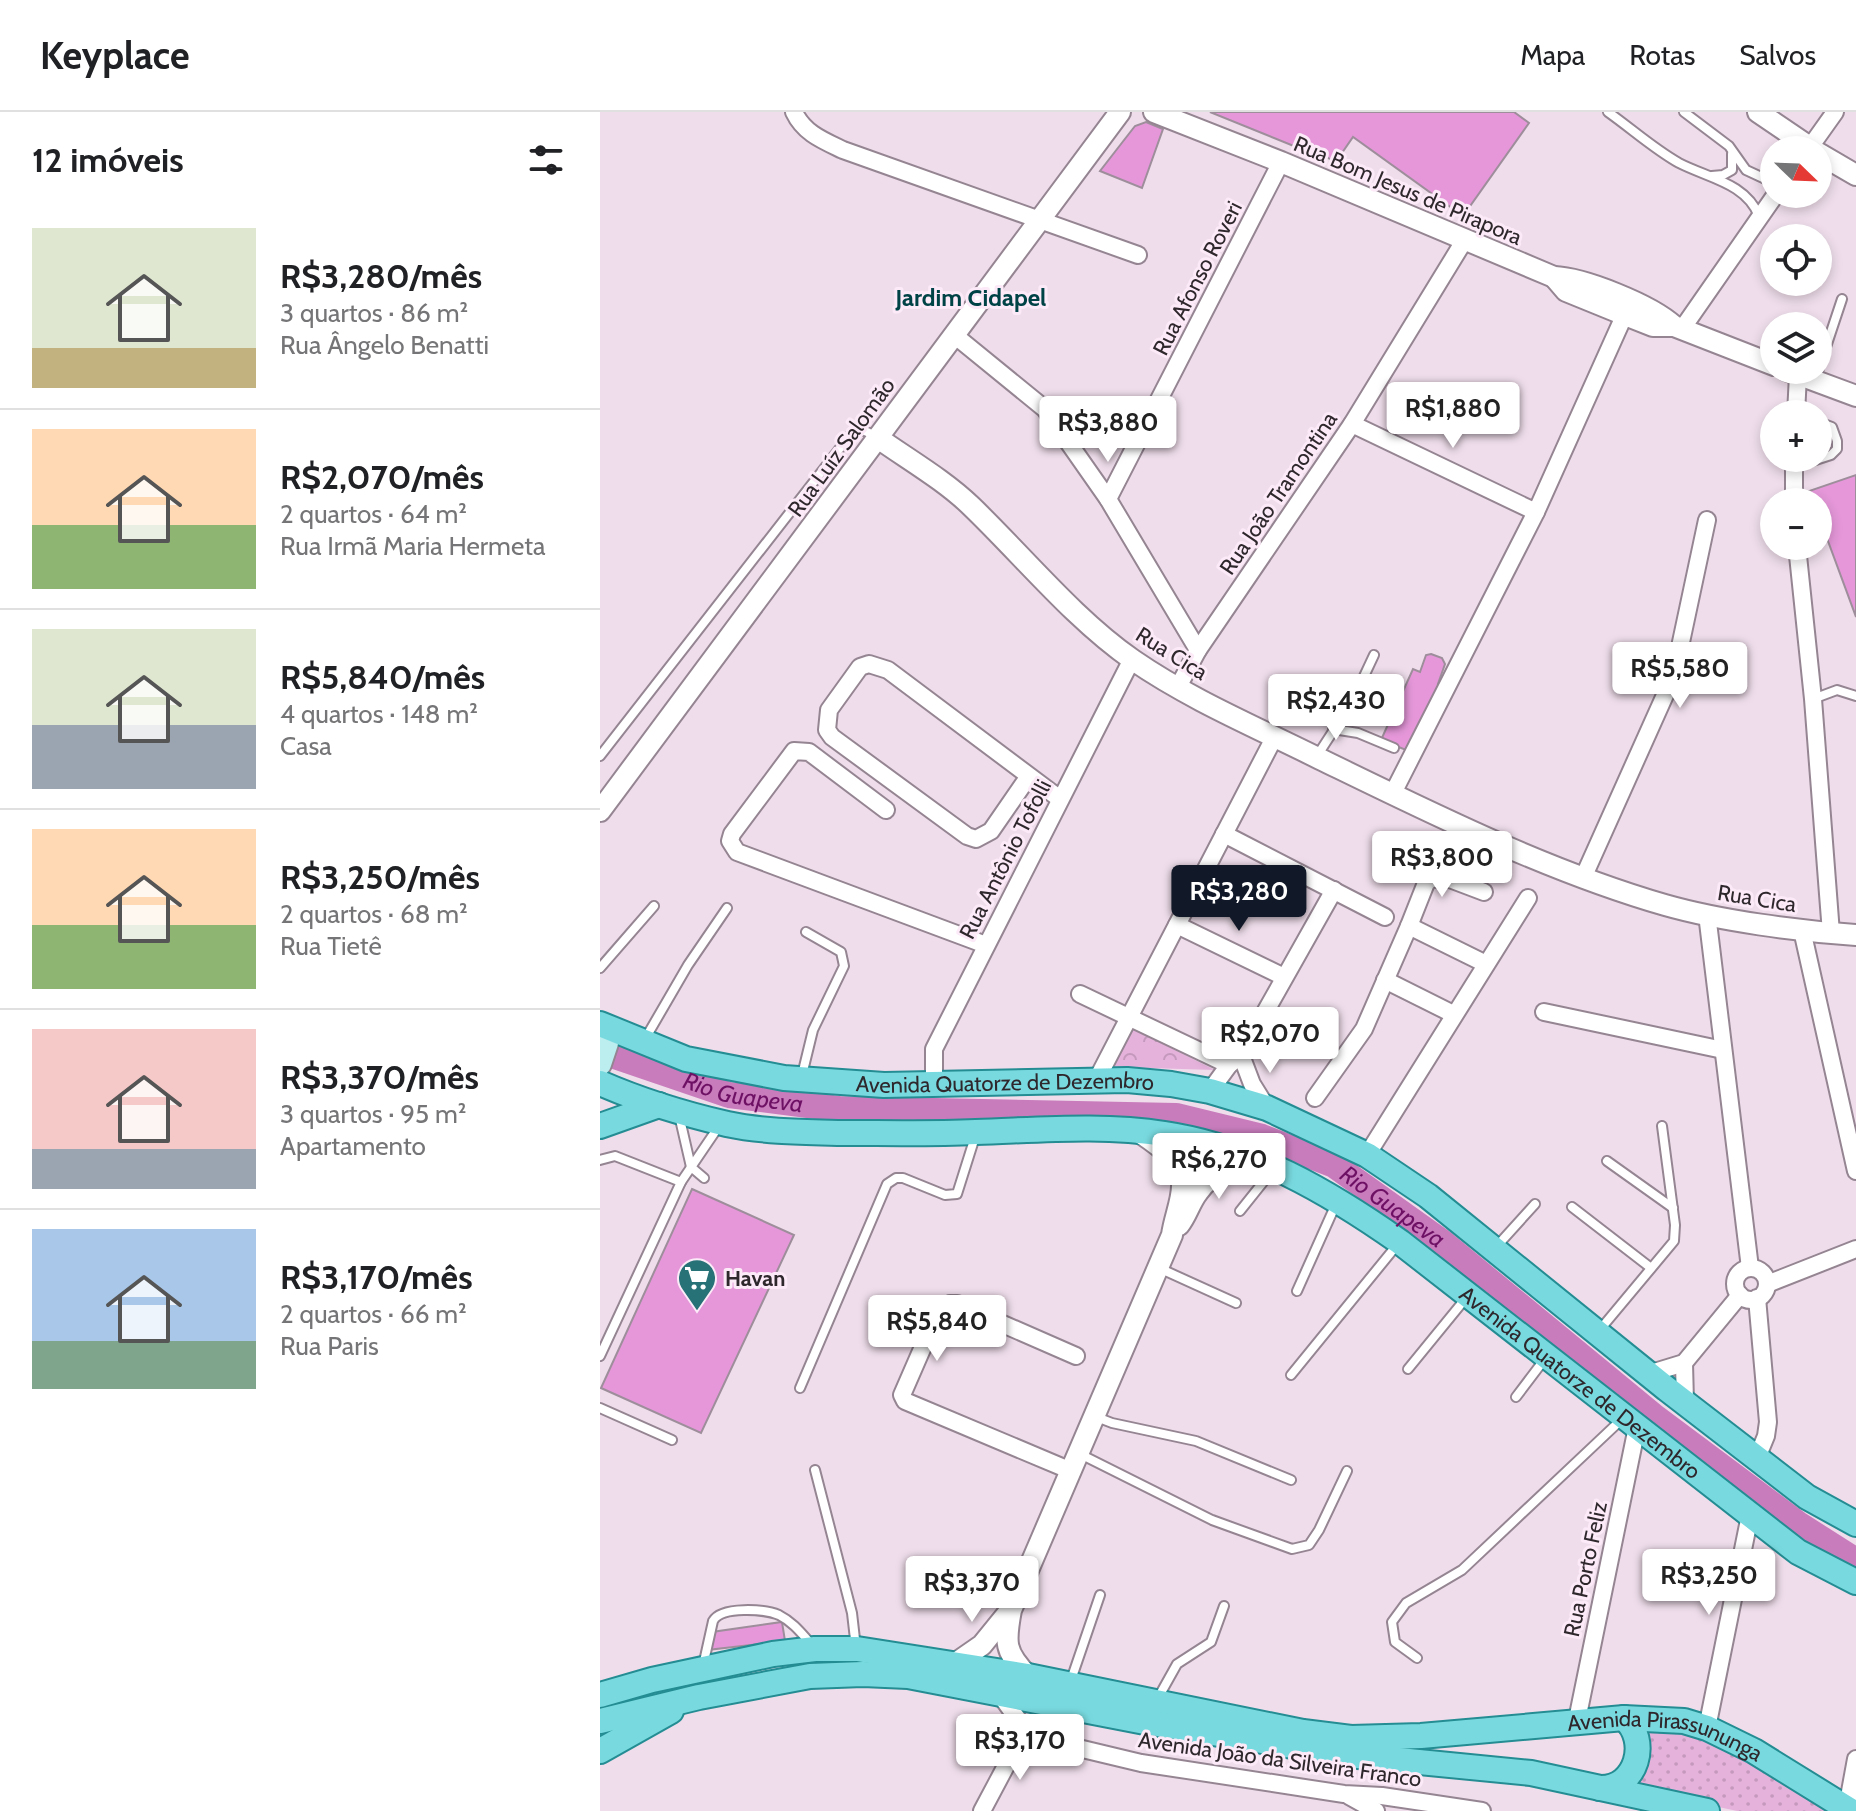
<!DOCTYPE html>
<html lang="pt">
<meta charset="utf-8">
<style>
body{margin:0;font-family:Cabin,sans-serif;background:#f2f2f2;color:#202124;height:100vh;display:flex;flex-direction:column;font-size:30px;white-space:nowrap}
*{box-sizing:border-box;margin:0}
p{font-size:26px;color:#757577}
.icon{flex:none;width:44px;height:44px;fill:none;stroke:currentColor;stroke-width:2;stroke-linecap:round;stroke-linejoin:round}
.map{position:relative;flex:1;overflow:hidden}
.side{display:flex;flex-direction:column;background:#fff;width:600px}
.side>*{flex:none}
.needle{width:52px;rotate:113deg}
.controls{position:absolute;left:1160px;top:24px;display:grid;gap:16px}
.controls a{display:grid;place-items:center;width:72px;height:72px;border-radius:50%;background:#fff;box-shadow:0 4px 12px #0003;font-size:40px}
.price{position:absolute;translate:-50% -68px;padding:0 18px;border-radius:8px;background:#fff;color:#222;font-size:26px;line-height:52px;filter:drop-shadow(0 2px 4px #0008)}
.price::after{content:'';position:absolute;left:50%;top:48px;width:24px;height:18px;margin-left:-12px;background:inherit;clip-path:polygon(0 0,100% 0,50% 100%)}
.price.current{background:#111827;color:#fff}
ul{padding:0;list-style:none}
li{display:flex;align-items:center;gap:24px;height:200px;padding:0 32px}
li+li{border-top:2px solid #e0e0e0}
li span{display:grid;place-items:center;flex:none;width:224px;height:160px;border-radius:0px;color:#555}
li>.icon{margin-inline-start:auto}
span .icon{width:96px;height:96px;fill:#fffc;stroke-width:1}
li b{font-size:34px}
h2{display:flex;justify-content:space-between;align-items:center;height:96px;padding:0 32px;font-size:34px}
header{display:flex;align-items:center;gap:48px;box-sizing:border-box;height:112px;padding:0 40px;background:#fff;border-bottom:2px solid #e0e0e0}
header strong{font-size:38px}
nav{display:flex;gap:44px;margin-inline-start:auto;font-size:28px}
main{display:flex;flex:1;min-height:0}
.map>svg:first-child{display:block}
.grass{fill:url(#grass-dots)}
.forest{fill:url(#forest-crowns)}
.lines{fill:none;stroke-linecap:round;stroke-linejoin:round}
.river{stroke:#c87cbc;stroke-width:26}
.building{fill:#e597d9;stroke:#9e8e9b;stroke-width:2}
.service-casing{stroke:#958592;stroke-width:12}
.minor-casing{stroke:#958592;stroke-width:20}
.tertiary-casing{stroke:#958592;stroke-width:24}
.secondary-casing{stroke:#958592;stroke-width:26}
.primary-casing{stroke:#248c93;stroke-width:28}
.service{stroke:#fff;stroke-width:8}
.minor{stroke:#fff;stroke-width:16}
.tertiary{stroke:#fff;stroke-width:20}
.secondary{stroke:#bcedef;stroke-width:22}
.primary{stroke:#78dadf;stroke-width:24}
.labels{text-anchor:middle;stroke-width:6;stroke-linejoin:round;paint-order:stroke}
.street-label{font-size:22px;fill:#2e272c;stroke:#fceaf8}
.poi-label{font-size:22px;font-weight:bold;fill:#2e272c;stroke:#fceaf8;text-anchor:start}
.neighbourhood-label{font-size:24px;font-weight:bold;fill:#004347;stroke:#fceaf8}
.water-label{font-size:24px;font-style:italic;fill:#6e1165;stroke:#fceaf8}
</style>
<header>
<strong>Keyplace</strong>
<nav><a>Mapa</a><a>Rotas</a><a>Salvos</a></nav>
</header>
<main>
<section class="side">
<h2>12 imóveis<svg class="icon" aria-label="filters" viewBox="0 0 24 24"><path d="M4 7h16M4 17h16"/><circle cx="9" cy="7" r="2"/><circle cx="15" cy="17" r="2"/></svg></h2>
<ul>
<li><span style="background:linear-gradient(#dfe7d0 75%,#c2b280 0)"><svg class="icon" aria-label="home" viewBox="0 0 24 24"><path d="M3 11l9-7 9 7M6 9v11h12V9"/></svg></span><div><b>R$3,280/mês</b><p>3 quartos · 86 m²</p><p>Rua Ângelo Benatti</p></div></li>
<li><span style="background:linear-gradient(#ffd9b3 60%,#8fb573 0)"><svg class="icon" aria-label="home" viewBox="0 0 24 24"><path d="M3 11l9-7 9 7M6 9v11h12V9"/></svg></span><div><b>R$2,070/mês</b><p>2 quartos · 64 m²</p><p>Rua Irmã Maria Hermeta</p></div></li>
<li><span style="background:linear-gradient(#dfe7d0 60%,#9aa5b1 0)"><svg class="icon" aria-label="home" viewBox="0 0 24 24"><path d="M3 11l9-7 9 7M6 9v11h12V9"/></svg></span><div><b>R$5,840/mês</b><p>4 quartos · 148 m²</p><p>Casa</p></div></li>
<li><span style="background:linear-gradient(#ffd9b3 60%,#8fb573 0)"><svg class="icon" aria-label="home" viewBox="0 0 24 24"><path d="M3 11l9-7 9 7M6 9v11h12V9"/></svg></span><div><b>R$3,250/mês</b><p>2 quartos · 68 m²</p><p>Rua Tietê</p></div></li>
<li><span style="background:linear-gradient(#f6c9c9 75%,#9aa5b1 0)"><svg class="icon" aria-label="home" viewBox="0 0 24 24"><path d="M3 11l9-7 9 7M6 9v11h12V9"/></svg></span><div><b>R$3,370/mês</b><p>3 quartos · 95 m²</p><p>Apartamento</p></div></li>
<li><span style="background:linear-gradient(#a9c7e8 70%,#7fa58c 0)"><svg class="icon" aria-label="home" viewBox="0 0 24 24"><path d="M3 11l9-7 9 7M6 9v11h12V9"/></svg></span><div><b>R$3,170/mês</b><p>2 quartos · 66 m²</p><p>Rua Paris</p></div></li>
</ul>
</section>
<div class="map">
<svg width="1256" height="1699" viewBox="0 0 1256 1699">
<defs>
<pattern id="grass-dots" width="8" height="8" patternUnits="userSpaceOnUse" patternTransform="scale(2)"><rect width="8" height="8" fill="#e5b2dc"/><path d="M2 2h.1M6 6h.1" fill="none" stroke="#c599bd" stroke-width="1.8" stroke-linecap="round"/></pattern>
<pattern id="forest-crowns" width="20" height="18" patternUnits="userSpaceOnUse" patternTransform="scale(2)"><rect width="20" height="18" fill="#e5b2dc"/><path d="M2 6a3 3 0 1 1 6 0M12 15a3 3 0 1 1 6 0" fill="none" stroke="#c599bd"/></pattern>
</defs>
<rect width="100%" height="100%" fill="#efddeb"/>
<path class="grass" d="M1037 1613 1082 1620 1122 1633 1235 1699H1137L1026 1675Z"/>
<path class="forest" d="M531 916 615 958 514 955Z"/>
<g class="lines">
<path class="river" id="s1" d="M0 939 129 983 239 997 576 1004 662 1025 734 1053 842 1130 1056 1306 1198 1412 1256 1449"/>
</g>
<g class="building">
<path d="M610 0H914L929 11 863 104 753 25 735 51 710 32 706 39Z"/>
<path d="M546 10 563 17 542 76 500 59 535 14Z"/>
<path d="M1256 363V505L1218 402V390H1213L1209 379Z"/>
<path d="M831 542 842 546 845 552 838 572 843 574 811 640 781 628 813 557 820 560 826 543Z"/>
<path d="M92 1077 194 1123 101 1321 1 1276Z"/>
<path d="M182 1510 185 1529 107 1538 112 1520Z"/>
</g>
<g class="lines">
<g class="service-casing">
<g id="service">
<path d="M1008 0C1032 17 1054 37 1079 51 1108 66 1146 71 1159 104"/>
<path d="M1084 0 1129 34 1146 58 1174 71"/>
<path d="M1112 64 1123 63 1132 58V42"/>
<path d="M1215 268 1242 187"/>
<path d="M1194 355 1231 343 1237 337V329L1232 315 1224 312 1218 313"/>
<path d="M1213 587 1237 578 1256 584"/>
<path d="M733 617 758 621 794 636"/>
<path d="M0 644 251 322C261 314 269 321 278 326"/>
<path d="M717 644 752 590 774 543"/>
<path d="M0 856 54 794"/>
<path d="M45 927 88 853 127 796"/>
<path d="M202 963 213 918 244 854 241 840 206 820"/>
<path d="M79 1003 91 1055 104 1066"/>
<path d="M0 1048 15 1044 81 1070"/>
<path d="M1007 1049 1073 1096"/>
<path d="M972 1095 1051 1156"/>
<path d="M640 1099 672 1059"/>
<path d="M897 1134 935 1092"/>
<path d="M559 1156 636 1191"/>
<path d="M697 1179 736 1092"/>
<path d="M998 1220 1074 1129 1075 1113 1062 1014"/>
<path d="M0 1244 81 1070 119 1014"/>
<path d="M808 1257 866 1186"/>
<path d="M691 1263 797 1133"/>
<path d="M200 1276 287 1072 296 1066H303L345 1083 357 1082 375 1025"/>
<path d="M916 1285 944 1248"/>
<path d="M0 1296 72 1328"/>
<path d="M494 1304 512 1311 596 1329 691 1368"/>
<path d="M478 1341 612 1408 692 1437 709 1433 719 1418 747 1359"/>
<path d="M215 1358 252 1501 256 1536"/>
<path d="M817 1546 795 1530 792 1510 806 1491 862 1458 1021 1308"/>
<path d="M103 1554 113 1509C121 1494 165 1497 179 1503 193 1510 202 1522 212 1533"/>
<path d="M471 1568 500 1483"/>
<path d="M558 1586 577 1552 611 1530 624 1494"/>
</g>
</g>
<g class="minor-casing">
<g id="minor">
<path d="M194 0C204 21 222 28 243 38L538 143"/>
<path d="M1208 38 1235 0"/>
<path d="M1082 217 1176 82"/>
<path d="M353 222 445 297 508 387 598 538"/>
<path d="M1196 302 1198 263"/>
<path d="M752 312 936 400"/>
<path d="M508 387 681 50"/>
<path d="M1194 390V346"/>
<path d="M1197 434 1213 587 1231 821"/>
<path d="M578 575 598 538 752 312 864 129"/>
<path d="M429 664 391 719 376 727 367 724 232 625 227 618 229 598 260 555 269 552 288 558 460 687"/>
<path d="M793 681 936 400 1029 193"/>
<path d="M286 698 209 640 194 639 132 722 130 729 137 740 386 833"/>
<path d="M624 722 785 805"/>
<path d="M983 766 1074 563 1107 408"/>
<path d="M1107 802 1150 1156"/>
<path d="M577 813 684 865"/>
<path d="M809 814 826 771 831 767 847 766 884 780"/>
<path d="M1202 818 1256 1059"/>
<path d="M785 868 853 902"/>
<path d="M480 882 629 953"/>
<path d="M944 900 1123 938"/>
<path d="M641 943 652 972 667 996"/>
<path d="M496 969 675 624"/>
<path d="M334 972V937L532 547"/>
<path d="M610 979 629 953 641 943 734 778"/>
<path d="M715 986 764 917 809 814 886 852"/>
<path d="M767 1043 928 786"/>
<circle cx="1151" cy="1172" r="16"/>
<path d="M1167 1172 1256 1137"/>
<path d="M1157 1186 1168 1310 1166 1324 1157 1346"/>
<path d="M1084 1251 1085 1290"/>
<path d="M1048 1262 1084 1251 1140 1183"/>
<path d="M469 1358 305 1289 302 1283 339 1198 350 1192H357L476 1244"/>
<path d="M398 1580 428 1621 449 1629 541 1651 744 1682 782 1684 882 1699"/>
<path d="M977 1608 1037 1315"/>
<path d="M1107 1616 1150 1403"/>
<path d="M449 1629 447 1614 458 1591"/>
<path d="M749 1684 776 1699"/>
<path d="M1247 1696 1256 1647"/>
<path d="M382 1699 416 1635 428 1621"/>
</g>
</g>
<g class="tertiary-casing">
<g id="tertiary">
<path d="M554 0 681 50 954 165C984 166 1051 193 1074 214L1174 253"/>
<path d="M1158 0 1214 38"/>
<path d="M1218 41 1256 63"/>
<path d="M954 165 966 179 1025 203 1053 214H1074"/>
<path d="M1186 258 1256 284"/>
<path d="M278 326C309 348 344 368 371 394 423 444 474 507 533 548 591 588 658 616 720 647 831 701 947 759 1065 793 1121 809 1198 819 1256 823"/>
<path d="M0 699 520 0"/>
<path d="M579 1113C587 1103 590 1090 598 1080 614 1056 641 1055 667 1053"/>
<path d="M356 1551 382 1533 408 1501"/>
<path d="M428 1564C404 1540 405 1530 411 1498L572 1123C574 1107 582 1089 582 1074 583 1047 555 1031 536 1018"/>
</g>
</g>
<g class="secondary-casing">
<path id="secondary" d="M0 952 7 931 6 915"/>
</g>
<g class="primary-casing">
<g id="primary">
<path id="s2" d="M0 912 86 947 184 966 284 973 527 968 571 972 610 979 667 996 767 1043 828 1084 1067 1277 1207 1385 1256 1412"/>
<path id="s3" d="M0 971C41 989 84 1002 127 1012 165 1020 204 1020 243 1021 287 1021 332 1022 376 1020 439 1018 502 1012 565 1022 652 1035 729 1080 800 1130L1198 1440 1256 1470"/>
<path d="M0 1014 59 993"/>
<path id="s4" d="M0 1583 52 1568 173 1542 215 1537H257L428 1564 703 1620 751 1626 821 1624 1024 1606 1084 1609 1107 1616 1154 1639 1251 1699"/>
<path d="M0 1609 99 1585 210 1564 263 1562 308 1564 545 1610 748 1643 931 1661 1107 1699"/>
<path d="M0 1639 71 1599"/>
<path d="M1000 1676C1037 1677 1050 1628 1024 1606"/>
</g>
</g>
<use href="#service" class="service"/>
<use href="#minor" class="minor"/>
<use href="#tertiary" class="tertiary"/>
<use href="#secondary" class="secondary"/>
<use href="#primary" class="primary"/>
</g>
<defs>
<g id="supermarket-pin" transform="scale(2)"><path d="M0 17L-7.5 6A9.5 9.5 0 1 1 7.5 6Z" fill="#277276" stroke="#fceaf8"/><path d="M-6-5.5h2.5l.6 2H6L4.5 2H-2.5L-4.4-4H-6ZM-1.5 3.2a1.3 1.3 0 1 0 .1 0ZM3 3.2a1.3 1.3 0 1 0 .1 0Z" fill="#fff"/></g>
</defs>
<g fill-rule="evenodd">
<use href="#supermarket-pin" x="97" y="1166"/>
</g>
<g class="labels">
<g class="street-label">
<text transform="translate(808 78) rotate(23)" y="8">Rua Bom Jesus de Pirapora</text>
<text transform="translate(597 166) rotate(-63)" y="8">Rua Afonso Roveri</text>
<text transform="translate(241 335) rotate(-54)" y="8">Rua Luíz Salomão</text>
<text transform="translate(678 381) rotate(-56)" y="8">Rua João Tramontina</text>
<text transform="translate(572 541) rotate(32)" y="8">Rua Cica</text>
<text transform="translate(405 747) rotate(-63)" y="8">Rua Antônio Tofolli</text>
<text transform="translate(1157 786) rotate(9)" y="8">Rua Cica</text>
<text dy="8" stroke="none"><textPath href="#s2" startOffset="414">Avenida Quatorze de Dezembro</textPath></text>
<text dy="8" stroke="none"><textPath href="#s3" startOffset="1062">Avenida Quatorze de Dezembro</textPath></text>
<text transform="translate(985 1457) rotate(-78)" y="8">Rua Porto Feliz</text>
<text dy="8" stroke="none"><textPath href="#s4" startOffset="1082">Avenida Pirassununga</textPath></text>
<text transform="translate(680 1647) rotate(8)" y="8">Avenida João da Silveira Franco</text>
</g>
<g class="poi-label">
<text x="125" y="1174">Havan</text>
</g>
<g class="neighbourhood-label">
<text x="371" y="194">Jardim Cidapel</text>
</g>
<g class="water-label">
<text dy="8" stroke="none"><textPath href="#s1" startOffset="150">Rio Guapeva</textPath></text>
<text dy="8" stroke="none"><textPath href="#s1" startOffset="822">Rio Guapeva</textPath></text>
</g>
</g>
</svg>
<div class="controls">
<a><svg class="needle" viewBox="-14 -14 28 28"><path d="M0-13l5 13h-10z" fill="#e53935"/><path d="M0 13l5-13h-10z" fill="#757577"/></svg></a>
<a><svg class="icon" aria-label="locate" viewBox="0 0 24 24"><circle cx="12" cy="12" r="6"/><path d="M12 2v4M12 18v4M2 12h4M18 12h4"/></svg></a>
<a><svg class="icon" aria-label="layers" viewBox="0 0 24 24"><path d="M12 4l9 5-9 5-9-5zM3 14l9 5 9-5"/></svg></a>
<a>+</a>
<a>−</a>
</div>
<b class="price" style="left:853px;top:338px">R$1,880</b>
<b class="price" style="left:508px;top:352px">R$3,880</b>
<b class="price" style="left:1080px;top:598px">R$5,580</b>
<b class="price" style="left:736px;top:630px">R$2,430</b>
<b class="price" style="left:842px;top:787px">R$3,800</b>
<b class="price current" style="left:639px;top:821px">R$3,280</b>
<b class="price" style="left:670px;top:963px">R$2,070</b>
<b class="price" style="left:619px;top:1089px">R$6,270</b>
<b class="price" style="left:337px;top:1251px">R$5,840</b>
<b class="price" style="left:1109px;top:1505px">R$3,250</b>
<b class="price" style="left:372px;top:1512px">R$3,370</b>
<b class="price" style="left:420px;top:1670px">R$3,170</b>
</div>
</main>
